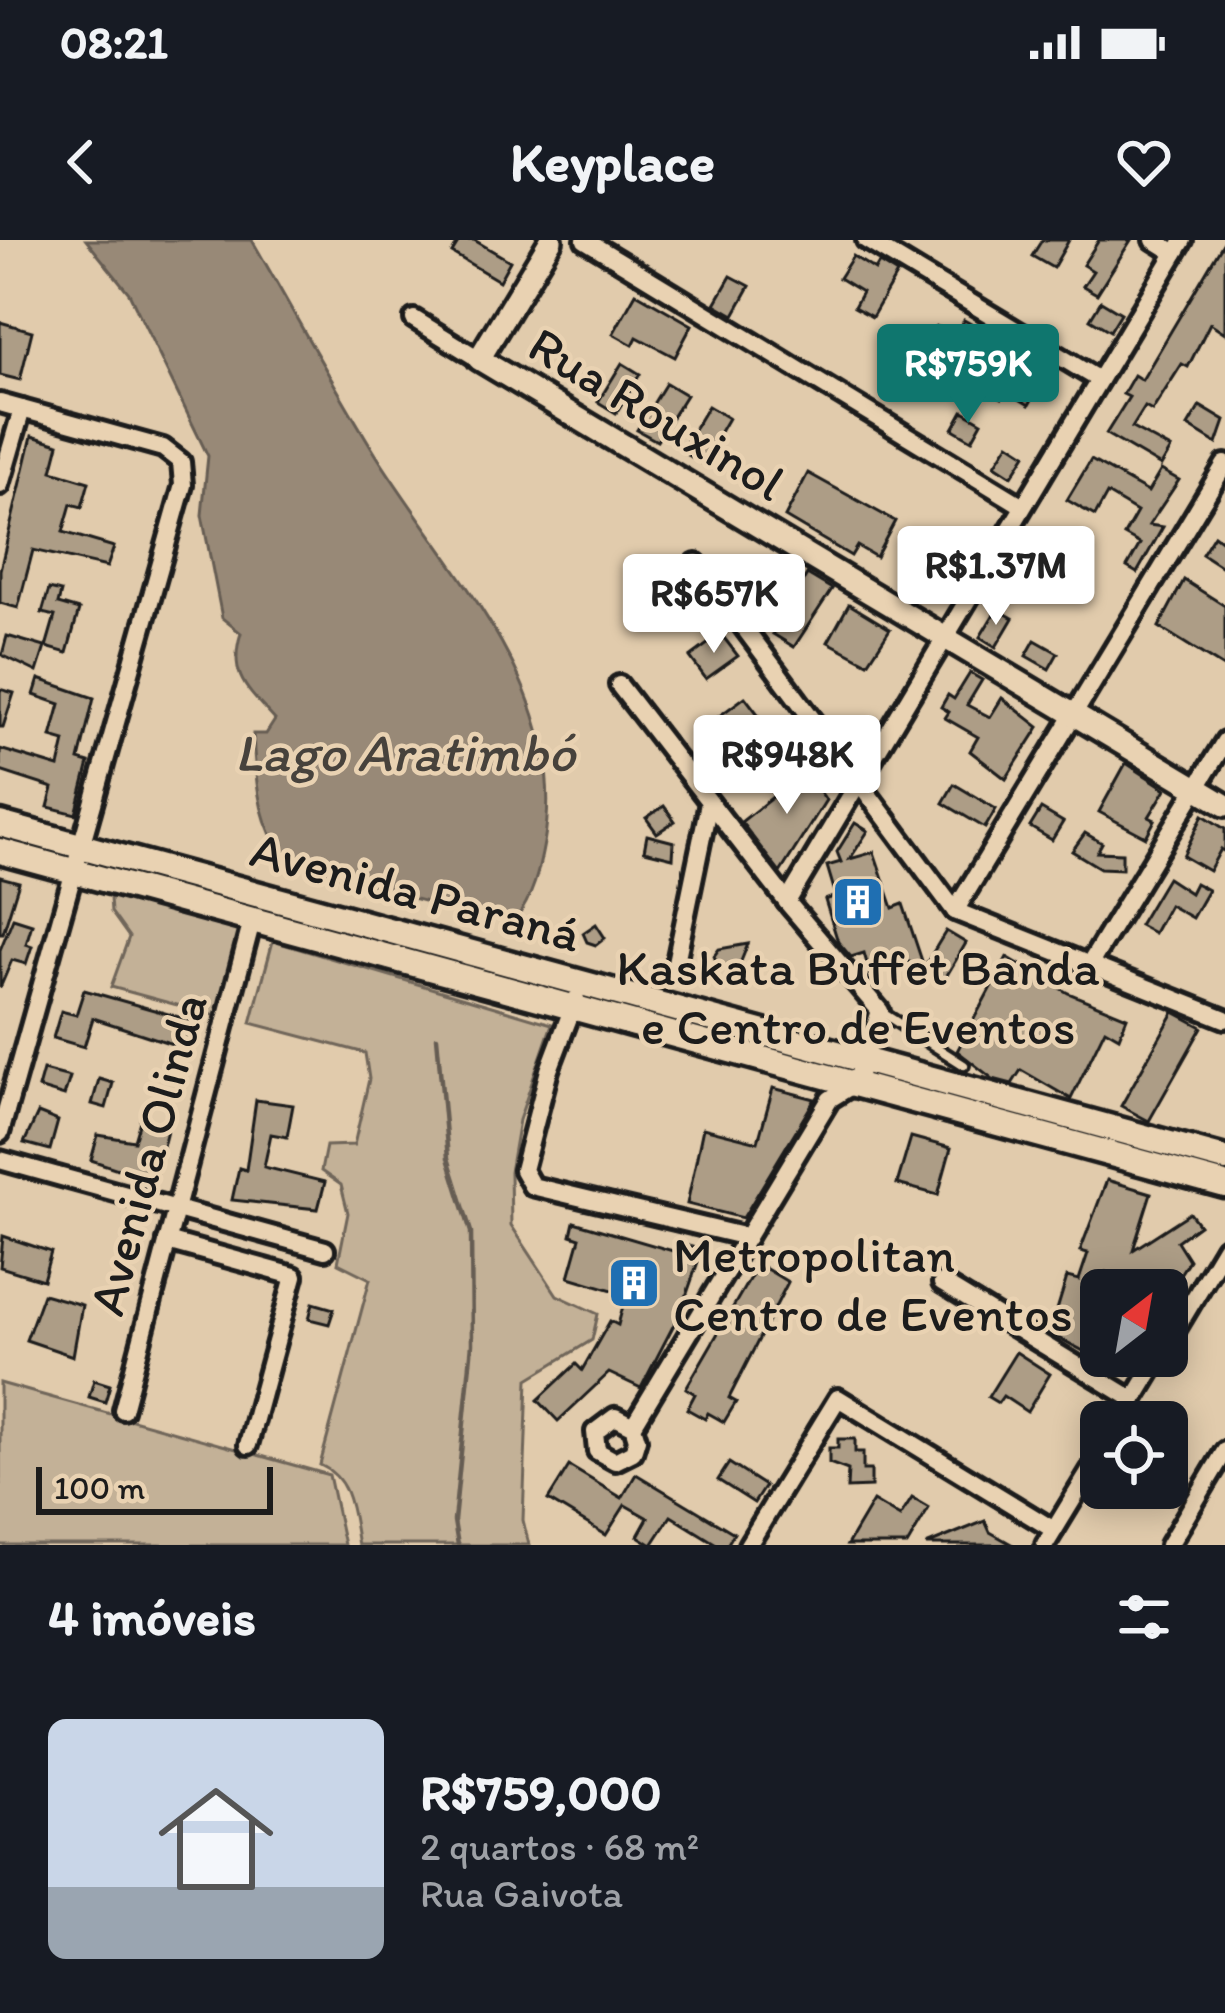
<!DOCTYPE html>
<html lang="pt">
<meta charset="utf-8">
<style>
body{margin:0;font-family:Itim,sans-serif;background:#20242c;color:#f1f3f6;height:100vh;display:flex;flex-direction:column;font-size:45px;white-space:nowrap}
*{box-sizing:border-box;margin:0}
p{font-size:39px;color:#9ea1a6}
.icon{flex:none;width:66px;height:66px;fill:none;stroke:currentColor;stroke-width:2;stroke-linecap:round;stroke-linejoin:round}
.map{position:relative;height:1305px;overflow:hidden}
.drawer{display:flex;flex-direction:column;background:#171b24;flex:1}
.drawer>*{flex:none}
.needle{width:78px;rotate:31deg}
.buttons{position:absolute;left:1080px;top:1029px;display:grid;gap:24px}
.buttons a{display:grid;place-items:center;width:108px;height:108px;border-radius:18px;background:#171b24;box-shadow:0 6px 30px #0003;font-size:60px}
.scale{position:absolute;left:36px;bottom:30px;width:237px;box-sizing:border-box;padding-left:12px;border:6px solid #1c1c1c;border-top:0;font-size:33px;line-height:42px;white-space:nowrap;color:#1c1c1c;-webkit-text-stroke:9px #e9d2b2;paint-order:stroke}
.price{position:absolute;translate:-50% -102px;padding:0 27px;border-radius:12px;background:#fff;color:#222;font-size:39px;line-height:78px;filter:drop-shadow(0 3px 6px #0008)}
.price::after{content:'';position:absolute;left:50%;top:72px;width:36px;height:27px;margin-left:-18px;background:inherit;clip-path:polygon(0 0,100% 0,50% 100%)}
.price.on{background:#0f766e;color:#fff}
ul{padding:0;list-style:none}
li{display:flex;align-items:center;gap:36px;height:300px;padding:0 48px}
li+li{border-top:3px solid #363941}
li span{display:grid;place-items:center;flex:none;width:336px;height:240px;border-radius:18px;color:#555}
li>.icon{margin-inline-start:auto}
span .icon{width:144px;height:144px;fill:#fffc;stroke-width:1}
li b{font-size:51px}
h2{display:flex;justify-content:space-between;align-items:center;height:144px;padding:0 48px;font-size:51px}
.status{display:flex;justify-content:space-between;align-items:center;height:84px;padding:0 60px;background:#171b24;direction:ltr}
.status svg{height:33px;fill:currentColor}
header{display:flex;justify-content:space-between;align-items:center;height:156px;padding:0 48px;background:#171b24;font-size:54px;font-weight:700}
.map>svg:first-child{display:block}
.green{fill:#c3b197;stroke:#70665a;stroke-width:3}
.water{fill:#988977;stroke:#665d53;stroke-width:3}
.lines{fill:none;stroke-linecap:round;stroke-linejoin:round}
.stream{stroke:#665d53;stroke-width:4.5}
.building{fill:#ad9d86;stroke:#1c1c1c;stroke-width:3}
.service-casing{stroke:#1c1c1c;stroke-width:16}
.minor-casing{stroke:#1c1c1c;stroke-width:26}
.tertiary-casing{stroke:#1c1c1c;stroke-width:30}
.secondary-casing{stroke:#1c1c1c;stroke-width:33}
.service{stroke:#e9d2b2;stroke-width:8}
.minor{stroke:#e9d2b2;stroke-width:16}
.tertiary{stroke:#e9d2b2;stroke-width:21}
.secondary{stroke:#e9d2b2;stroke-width:24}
.labels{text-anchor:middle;stroke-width:9;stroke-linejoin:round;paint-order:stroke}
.street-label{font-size:51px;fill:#1c1c1c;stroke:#e9d2b2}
.poi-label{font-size:51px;fill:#1c1c1c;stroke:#e9d2b2}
.water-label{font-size:54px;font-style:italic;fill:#47423c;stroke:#e9d2b2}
</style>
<div class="status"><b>08:21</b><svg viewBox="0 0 49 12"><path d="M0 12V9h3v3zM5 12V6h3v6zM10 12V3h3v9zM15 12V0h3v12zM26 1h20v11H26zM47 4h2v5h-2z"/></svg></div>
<header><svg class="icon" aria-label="back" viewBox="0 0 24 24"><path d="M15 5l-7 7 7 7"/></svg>Keyplace<svg class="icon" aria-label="heart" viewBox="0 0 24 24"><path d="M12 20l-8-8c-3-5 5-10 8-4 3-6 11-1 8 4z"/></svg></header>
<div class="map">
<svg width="1225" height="1305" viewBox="0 0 1225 1305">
<rect width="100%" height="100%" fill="#e1cbac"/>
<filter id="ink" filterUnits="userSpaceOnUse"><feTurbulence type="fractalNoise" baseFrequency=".00833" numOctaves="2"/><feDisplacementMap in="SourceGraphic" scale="24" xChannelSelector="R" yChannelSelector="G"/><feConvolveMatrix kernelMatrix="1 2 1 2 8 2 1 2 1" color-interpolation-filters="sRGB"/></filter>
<g filter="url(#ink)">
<g class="green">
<path d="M91 619 657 774 658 777 656 782 93 626Z"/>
<path d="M120 652 242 687 217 776 111 747 129 697 111 672 110 658Z"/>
<path d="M273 701 552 784 519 880 510 932 511 985 557 1055 598 1074 592 1100 528 1139 523 1280 529 1305H358C352 1274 352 1239 320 1225L370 1039 338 1023 348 973 341 945 321 931 326 906 354 905 369 839 365 813 251 783Z"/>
<path d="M0 1143 329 1235 344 1305H0Z"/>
</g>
<path class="water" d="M86 0H252C293 71 332 143 375 213 449 332 571 450 544 603 539 631 533 656 516 679 479 678 293 632 276 604 257 573 255 530 253 494H266L275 480C247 449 228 435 241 393L222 378 202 275 208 216 129 53Z"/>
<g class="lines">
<path class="stream" d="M437 797 448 918 471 992 472 1104 454 1281 458 1305"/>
</g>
<g class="building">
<path d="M460 0H474L510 21 499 41 452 13Z"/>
<path d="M1042 0H1069L1053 28 1032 16Z"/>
<path d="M1099 0H1131L1097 54 1083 46 1093 31 1083 25Z"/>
<path d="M1225 0V93L1210 83 1188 127 1182 124 1152 171 1145 167 1132 188 1171 209 1161 226 1106 194 1129 157 1123 154 1134 135 1142 140Z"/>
<path d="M853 16 875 30 879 23 897 34 872 77 854 67 862 52 839 38Z"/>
<path d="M731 36 750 46 734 75 715 64Z"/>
<path d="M636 53 692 85 675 117 637 97 633 105 613 94Z"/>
<path d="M1101 61 1121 73 1110 91 1090 79Z"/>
<path d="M964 80 978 88 979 95 966 119 941 105 937 111 926 104 936 86 955 97Z"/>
<path d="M0 82 32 91 20 140 0 135Z"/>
<path d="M1007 106 1047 133 1029 165 1006 151 1002 158 983 148Z"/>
<path d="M622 123 640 134 616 173 598 162Z"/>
<path d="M666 143 686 155 657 201 637 190Z"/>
<path d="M708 166 728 178 702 223 681 211Z"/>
<path d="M1200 166 1225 181 1217 204 1188 186Z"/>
<path d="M963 171 982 182 972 200 953 189Z"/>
<path d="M32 196 59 204 52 231 89 242 82 267 71 264 63 292 114 307 107 327 33 310 18 368 0 363V330Z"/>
<path d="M1009 203 1026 214 1012 236 995 225Z"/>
<path d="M1091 220 1148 252 1161 230 1179 240 1149 285 1163 287 1137 333 1127 327 1140 304 1124 295 1137 272 1107 254 1095 276 1067 260Z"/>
<path d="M808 233 895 281 876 317 857 306 851 316 785 277Z"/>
<path d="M1214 295 1225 303V329L1202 314Z"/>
<path d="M807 334 832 349 794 407 773 394Z"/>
<path d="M1184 340 1225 366V428L1159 387Z"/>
<path d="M49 349 61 352 58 364 79 370 67 413 46 407 55 376 42 373Z"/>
<path d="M849 364 890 389 868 423 828 402Z"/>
<path d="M997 369 1013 378 996 407 980 397Z"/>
<path d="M721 394 738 416 706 439 690 417Z"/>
<path d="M7 396 45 407 37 432 2 415Z"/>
<path d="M1035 400 1058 413 1049 429 1026 416Z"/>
<path d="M970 433 982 440 967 465 990 477 1002 458 1039 487 1006 539 970 511 978 497 945 478 949 472 941 467 948 455 954 459Z"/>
<path d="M39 439 94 458 79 520 89 523 76 574 48 567 53 548 0 531V509L59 527 65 501 51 497 60 464 34 455Z"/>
<path d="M0 449 14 453 3 487H0Z"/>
<path d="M745 457 764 482 711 522 692 496Z"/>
<path d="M816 523 828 539 817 547 826 560 780 633 741 582Z"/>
<path d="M1126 523 1166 549 1149 577 1155 580 1146 597 1099 572Z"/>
<path d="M954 544 996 569 985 588 943 563Z"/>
<path d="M664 566 675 581 657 593 646 578Z"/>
<path d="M1041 569 1063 582 1052 600 1030 587Z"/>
<path d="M1203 575 1225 589V612L1221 609 1209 631 1183 616Z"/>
<path d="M855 583 868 591 850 619 874 612 893 668 903 664 924 727 946 691 966 703 943 742 909 722 870 734 864 713 851 717 838 702 825 660 836 656 827 626 841 622 837 612Z"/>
<path d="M1085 593 1102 603 1097 612 1122 613V629L1100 628 1072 611Z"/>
<path d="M647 595 674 602 673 618 644 611Z"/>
<path d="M0 637 19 642 3 693H0Z"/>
<path d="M1167 638 1190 653 1195 643 1208 650 1192 678 1169 665 1154 693 1139 685Z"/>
<path d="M13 678 32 684 26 704 32 706 26 724 12 720 0 748V710Z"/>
<path d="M596 684 605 698 596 705 587 702 583 693Z"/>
<path d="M748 704 737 731 718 725 714 716 719 709Z"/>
<path d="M1007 717 1068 753 1127 777 1119 797 1105 789 1071 859 1021 830 1012 844 993 839 957 811Z"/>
<path d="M84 750 200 783 191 810 93 778 84 807 53 798 61 771 76 775Z"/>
<path d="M1174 772 1202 787 1149 881 1121 866Z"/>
<path d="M43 830 70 837 64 856 38 848Z"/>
<path d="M99 839 113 843 106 868 92 864Z"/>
<path d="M773 848 815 859 743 978 687 964 703 888 758 902Z"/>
<path d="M256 860 293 865 287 897 271 894 264 927 325 942 318 969 232 960 239 928 246 930Z"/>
<path d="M38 873 58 881 50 910 24 903Z"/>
<path d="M140 881 167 890 154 941 91 920 98 895 134 901Z"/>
<path d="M911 897 951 908 938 955 897 944Z"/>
<path d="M1107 940 1151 953 1133 1010 1190 973 1199 985 1177 1001 1189 1020 1170 1050H1134L1139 1042 1106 1032 1097 1057 1101 1116H1139L1128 1135 1050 1093 1067 1037 1079 1040 1088 1013 1080 1011Z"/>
<path d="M574 982 676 1012 679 1003 702 1010 681 1071 641 1148 609 1133 558 1181 538 1160 576 1124 582 1130 610 1081 618 1085 626 1054 569 1037 580 998 571 995Z"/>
<path d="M3 996 51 1012 43 1040 0 1027Z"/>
<path d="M758 1024 788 1042 729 1158 736 1162 724 1182 708 1173 705 1179 687 1169 695 1154 686 1148Z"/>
<path d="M43 1054 82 1065 73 1116 26 1100Z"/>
<path d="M313 1063 334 1069 329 1084 309 1079Z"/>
<path d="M1016 1112 1050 1134 1027 1172 1003 1156 998 1163 988 1157Z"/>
<path d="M94 1140 110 1145 105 1162 89 1157Z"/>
<path d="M838 1199H855V1212H863V1230H871V1247L847 1248 848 1230 829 1223V1208H838Z"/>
<path d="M729 1223 765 1246 754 1263 718 1240Z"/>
<path d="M569 1226 622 1258 636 1234 734 1293 727 1305H718L671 1276 652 1305 638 1296 648 1278 625 1265 606 1295 548 1260Z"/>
<path d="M912 1258 929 1268 907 1305H847L873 1261 900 1277Z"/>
<path d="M985 1281 990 1292 1013 1305H926Z"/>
</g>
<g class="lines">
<g class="service-casing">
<path id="service" d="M881 772 964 825"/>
</g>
<g class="minor-casing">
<g id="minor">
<path d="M585 0 1023 266"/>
<path d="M866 0 1099 140"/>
<path d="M1154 0 1175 13"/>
<path d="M414 79 479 119"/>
<path d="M0 163 163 208 181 222 183 245 0 893"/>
<path d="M0 245 22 169"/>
<path d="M696 323 955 671 1225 779"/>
<path d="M619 445 787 662 880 771 856 843 830 859 633 1186 637 1199 633 1212 615 1221 597 1211 595 1192 615 1177 633 1186"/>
<path d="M787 662 1183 0"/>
<path d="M955 671 1225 224"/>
<path d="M1088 727 1225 501"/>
<path d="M674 732 709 563"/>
<path d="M576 759 549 830 523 930 532 946 747 997"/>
<path d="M0 920 325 1010"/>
<path d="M167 1001 294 1036 248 1205"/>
<path d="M942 1043 1134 1160"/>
<path d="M1167 1104 1225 1007"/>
<path d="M123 1170 252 681"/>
<path d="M1120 1182 1160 1116"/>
<path d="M748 1305 838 1158 1054 1290"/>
<path d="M1045 1305 1101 1213"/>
<path d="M1169 1305 1225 1211"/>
</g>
</g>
<g class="tertiary-casing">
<path id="tertiary" d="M551 0 479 119 1225 565"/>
</g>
<g class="secondary-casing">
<g id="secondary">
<path d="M0 584 1225 919"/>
<path d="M0 611 1225 945"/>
</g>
</g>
<use href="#service" class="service"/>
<use href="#minor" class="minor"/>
<use href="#tertiary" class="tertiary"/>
<use href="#secondary" class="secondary"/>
</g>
</g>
<defs>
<g id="building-square" transform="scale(2.7)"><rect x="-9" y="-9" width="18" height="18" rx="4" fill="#1f6fb2" stroke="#e9d2b2"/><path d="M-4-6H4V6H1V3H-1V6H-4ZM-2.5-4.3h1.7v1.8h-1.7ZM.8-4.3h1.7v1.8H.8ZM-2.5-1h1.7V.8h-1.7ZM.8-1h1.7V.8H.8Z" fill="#fff"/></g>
</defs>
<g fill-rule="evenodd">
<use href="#building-square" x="858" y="662"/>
<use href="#building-square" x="634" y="1043"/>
</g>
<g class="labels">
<g class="street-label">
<text transform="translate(657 173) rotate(31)" y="18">Rua Rouxinol</text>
<text transform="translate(416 651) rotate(15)" y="18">Avenida Paraná</text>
<text transform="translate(147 914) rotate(-75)" y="18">Avenida Olinda</text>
</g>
<g class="poi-label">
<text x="858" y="745">Kaskata Buffet Banda<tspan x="858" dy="59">e Centro de Eventos</tspan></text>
<text x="673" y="1032" text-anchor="start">Metropolitan<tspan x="673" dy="59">Centro de Eventos</tspan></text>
</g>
<g class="water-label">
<text x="405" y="531">Lago Aratimbó</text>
</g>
</g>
</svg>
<div class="buttons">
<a><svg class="needle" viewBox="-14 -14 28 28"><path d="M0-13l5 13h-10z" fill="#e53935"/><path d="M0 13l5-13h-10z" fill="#9ea1a6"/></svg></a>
<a><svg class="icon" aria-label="locate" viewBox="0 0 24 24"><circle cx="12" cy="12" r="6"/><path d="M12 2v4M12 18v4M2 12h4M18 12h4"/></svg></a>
</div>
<div class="scale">100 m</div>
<b class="price on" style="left:968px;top:186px">R$759K</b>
<b class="price" style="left:996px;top:388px">R$1.37M</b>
<b class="price" style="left:714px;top:416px">R$657K</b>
<b class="price" style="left:787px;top:577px">R$948K</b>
</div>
<section class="drawer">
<h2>4 imóveis<svg class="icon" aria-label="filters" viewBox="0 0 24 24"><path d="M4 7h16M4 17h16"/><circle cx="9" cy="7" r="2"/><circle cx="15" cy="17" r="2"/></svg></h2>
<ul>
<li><span style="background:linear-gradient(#c9d6e8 70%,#9aa5b1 0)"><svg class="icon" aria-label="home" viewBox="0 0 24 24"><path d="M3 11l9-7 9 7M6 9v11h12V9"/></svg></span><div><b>R$759,000</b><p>2 quartos · 68 m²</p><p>Rua Gaivota</p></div></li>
</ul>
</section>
